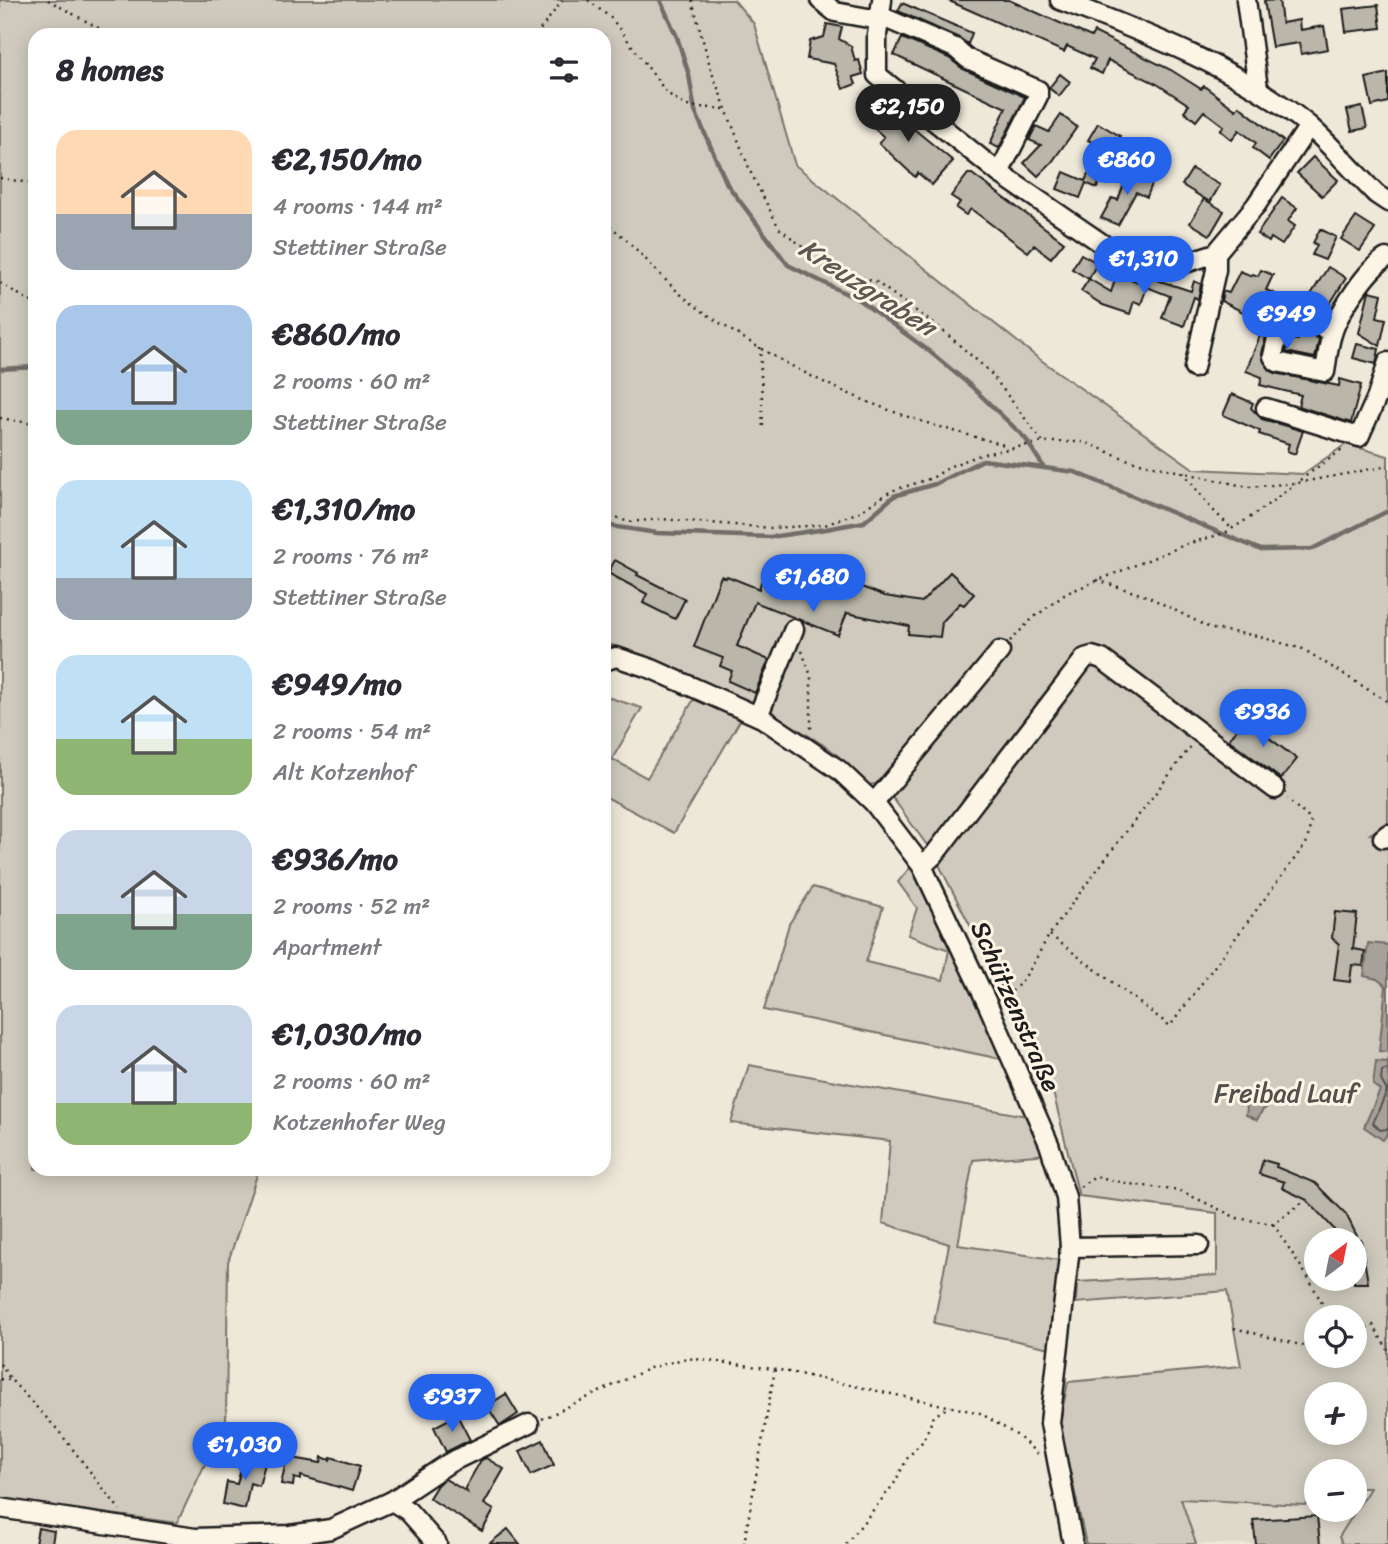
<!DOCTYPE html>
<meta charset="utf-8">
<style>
body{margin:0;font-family:Sriracha,sans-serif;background:#f2f2f3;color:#2b2b33;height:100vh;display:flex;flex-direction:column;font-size:26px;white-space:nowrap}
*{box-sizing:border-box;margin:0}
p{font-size:23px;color:#7c7c81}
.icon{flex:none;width:38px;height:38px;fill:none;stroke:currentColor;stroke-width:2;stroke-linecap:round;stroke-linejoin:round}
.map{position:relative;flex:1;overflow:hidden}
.drawer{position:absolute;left:28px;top:28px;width:583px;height:1148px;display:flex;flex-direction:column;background:#fff;border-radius:21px;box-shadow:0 4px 18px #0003}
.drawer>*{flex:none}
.needle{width:46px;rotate:32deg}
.fabs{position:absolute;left:1304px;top:1228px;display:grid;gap:14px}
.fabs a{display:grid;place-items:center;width:63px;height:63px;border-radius:50%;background:#fff;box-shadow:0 4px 18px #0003;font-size:35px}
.price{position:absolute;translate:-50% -60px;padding:0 16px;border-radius:24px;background:#2563eb;color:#fff;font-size:23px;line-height:46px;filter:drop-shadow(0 2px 4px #0008)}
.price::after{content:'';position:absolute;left:50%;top:42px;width:21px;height:16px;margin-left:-10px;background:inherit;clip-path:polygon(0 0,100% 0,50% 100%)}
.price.active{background:#222;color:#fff}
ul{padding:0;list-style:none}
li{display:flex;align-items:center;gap:21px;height:175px;padding:0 28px}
li span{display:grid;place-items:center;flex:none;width:196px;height:140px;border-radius:21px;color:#555}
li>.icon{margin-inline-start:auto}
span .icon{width:84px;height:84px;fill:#fffc;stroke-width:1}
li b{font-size:30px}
h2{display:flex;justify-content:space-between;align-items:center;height:84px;padding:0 28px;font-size:30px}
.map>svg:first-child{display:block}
.built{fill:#ded9cb}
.green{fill:#cfcabd;stroke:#76736c;stroke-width:2;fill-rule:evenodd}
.water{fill:#a7a299;stroke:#6f6c67;stroke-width:2}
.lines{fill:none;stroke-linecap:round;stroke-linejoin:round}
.shore{stroke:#54524e;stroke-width:2}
.stream{stroke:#6f6c67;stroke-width:4.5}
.building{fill:#bab6aa;stroke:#1c1c1c;stroke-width:2}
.minor-casing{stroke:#1c1c1c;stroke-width:23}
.path{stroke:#1c1c1c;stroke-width:2.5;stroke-dasharray:2 5;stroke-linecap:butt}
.minor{stroke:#fcf5e5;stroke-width:18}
.labels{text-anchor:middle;stroke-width:6;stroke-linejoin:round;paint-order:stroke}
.street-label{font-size:26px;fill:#1c1c1c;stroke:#fcf5e5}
.park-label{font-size:26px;fill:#52504c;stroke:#fcf5e5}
.water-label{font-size:28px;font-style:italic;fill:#5b5854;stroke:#fcf5e5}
</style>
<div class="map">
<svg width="1388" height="1544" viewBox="0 0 1388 1544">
<rect width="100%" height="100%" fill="#eee8d9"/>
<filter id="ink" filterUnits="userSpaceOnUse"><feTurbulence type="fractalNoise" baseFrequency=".0143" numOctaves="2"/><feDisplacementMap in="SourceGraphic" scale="14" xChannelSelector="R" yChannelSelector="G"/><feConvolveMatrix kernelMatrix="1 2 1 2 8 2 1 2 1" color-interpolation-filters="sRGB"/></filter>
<g filter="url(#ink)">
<path class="built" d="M1355 1488H1371L1339 1537 1342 1544H1196L1180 1499 1305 1505 1316 1499V1510H1354Z"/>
<g class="green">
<path d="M0 0H734L754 24 795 165 1038 358 1194 469 1303 474 1346 444 1388 456V823L1370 834 1388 838V1544H1342L1339 1537 1370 1488H1355L1354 1472H1316V1499L1306 1505 1181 1499 1196 1544H1086L1071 1474 1058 1432 1068 1382 1241 1366 1227 1291 1076 1303 1077 1282 1217 1275V1213L1079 1196 1054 1096 1020 1023 934 855 882 783 868 785C855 773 843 758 828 748 759 702 681 671 604 642V35H35V1169H259L228 1262 226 1420 177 1523 0 1499ZM1316 1241H1354V1279H1316ZM1316 1318H1354V1356H1316ZM1316 1395H1354V1433H1316Z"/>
<path d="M604 696 642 708 612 759 647 778 694 699 742 717 674 833 604 796Z"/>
<path d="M912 865 919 873 1006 1060 764 1010 789 924 813 887 883 907 866 962 943 980 949 950 908 935 917 908 898 882Z"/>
<path d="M749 1065 1032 1117 1048 1154 973 1160 958 1245 1060 1260 1050 1348 934 1323 949 1244 883 1223 890 1141 731 1123Z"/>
</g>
<g class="water">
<path d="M1368 943 1388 945V1052L1379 1051 1386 986 1377 979 1364 976Z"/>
<path d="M1376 1061 1388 1062V1132L1383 1140 1364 1127 1380 1090 1373 1085Z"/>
<path d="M1247 1091 1253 1096 1263 1092 1271 1099V1104L1262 1111 1257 1120 1246 1115 1247 1108 1245 1105H1240L1242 1092Z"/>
</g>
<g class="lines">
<path class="shore" d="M1388 1069 1382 1071 1381 1080 1387 1091 1373 1123 1380 1130 1388 1129"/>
<g class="stream">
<path d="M660 0 677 37 689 75 695 111 727 184 788 265 859 300 929 351 971 386 1025 438 1043 466"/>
<path d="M0 369 35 367"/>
<path d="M604 525 657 533 770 537 826 529 864 522 894 496 935 484 983 460 1075 472 1261 550 1312 549 1388 511"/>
</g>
</g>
<g class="building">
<path d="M947 0H1009L1091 37 1094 32 1171 70 1201 89 1204 86 1236 110 1239 106 1283 141 1269 160 1253 148 1256 143 1239 130 1232 140 1220 130 1224 126 1204 111 1196 121 1184 111 1189 105 1157 84 1108 60 1102 74 1090 68 1095 59 1067 46 1064 52Z"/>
<path d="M1279 0 1282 23 1299 20 1300 30 1324 26 1328 49 1301 54 1299 43 1272 47 1264 1Z"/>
<path d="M902 3 972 33 968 44 959 38 898 11Z"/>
<path d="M1378 5 1381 28 1346 32 1343 9Z"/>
<path d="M827 24 842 27 839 39 851 46 855 61 859 60 863 74 853 77 856 84 843 89 834 64 807 59 810 41 824 37Z"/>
<path d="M902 38 949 58 963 69 1025 97 999 148 990 144 1006 108 894 55Z"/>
<path d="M1388 73V102L1372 106 1366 78Z"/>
<path d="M1060 74 1070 82 1059 96 1049 88Z"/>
<path d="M884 99 916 127 914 129 953 161 932 185 918 173 915 177 879 143 884 137 865 120Z"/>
<path d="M1362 107 1367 128 1352 131 1347 110Z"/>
<path d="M1061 115 1077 127 1052 162 1038 176 1024 163 1041 145 1029 140 1036 126 1049 132Z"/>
<path d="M1098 123 1120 136 1110 152 1088 140Z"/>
<path d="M1313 157 1338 180 1322 196 1297 173Z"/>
<path d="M1192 169 1220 185 1210 202 1182 185Z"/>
<path d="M1090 170 1102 175 1097 188 1086 183 1080 198 1057 189 1064 172 1085 181Z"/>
<path d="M1129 171 1153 181 1147 197 1136 192 1118 225 1101 218 1112 198 1118 200Z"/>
<path d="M968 174H972L1064 242 1051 258 1034 245 1028 252 971 209 966 215 956 208 960 202 951 196Z"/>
<path d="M1282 198 1297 208 1288 221 1295 226 1282 245 1271 238 1269 242 1257 234Z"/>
<path d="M1204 199 1224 211 1210 235 1190 223Z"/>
<path d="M1356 217 1375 229 1360 251 1341 239Z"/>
<path d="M1320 229 1336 237 1325 260 1312 255 1317 245 1313 243Z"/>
<path d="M1081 254 1097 263 1089 279 1072 269Z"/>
<path d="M1328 267 1346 278 1325 312 1307 301Z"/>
<path d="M1261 270 1273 275 1266 290 1292 301 1286 313 1266 335 1262 354 1264 362 1275 373 1339 386 1340 379 1361 385 1351 423 1298 406 1301 395 1260 385 1262 377 1246 371 1265 323 1221 301 1223 291 1229 293 1240 271 1252 276 1253 274 1258 276Z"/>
<path d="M1117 274 1138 282 1140 274 1155 276 1154 279 1191 291 1194 281 1201 284 1198 299 1194 297 1184 326 1162 318 1170 296 1147 287 1141 304 1134 301 1130 314 1103 305 1081 291 1089 279 1111 292Z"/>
<path d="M1369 291 1382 294 1377 317 1386 319 1380 346 1359 333Z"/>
<path d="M1305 332 1319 339 1315 358 1286 352 1291 339 1298 340 1300 333Z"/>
<path d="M1357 344 1379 349 1376 364 1353 358Z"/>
<path d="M1232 394 1253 403 1251 408 1262 419 1303 431 1295 454 1287 451 1289 444 1259 434 1260 431 1223 415Z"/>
<path d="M615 560 638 573 637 575 685 599 675 619 643 603 647 594 608 573Z"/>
<path d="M822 572 885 596 922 602 950 572 974 594 964 605 960 603 942 622 940 637 908 634 909 626 847 613 838 635 755 602 737 646 769 660 755 693 728 681 732 671 720 666 723 658 694 647 721 576 726 578 727 576 759 589 761 582 767 585 772 573 817 591Z"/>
<path d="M1244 719 1297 759 1281 779 1229 740Z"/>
<path d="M1335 912 1357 914 1353 949 1365 951 1363 966 1352 965 1350 982 1334 980 1339 944 1332 938Z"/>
<path d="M1263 1160 1277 1164 1276 1167 1315 1183 1346 1214 1357 1236 1339 1241 1333 1228 1307 1200 1282 1188 1284 1182 1259 1174Z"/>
<path d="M1354 1240H1361L1368 1283H1354Z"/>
<path d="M506 1394 518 1414 500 1426 487 1406Z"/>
<path d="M457 1415 470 1440 446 1452 434 1427Z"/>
<path d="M543 1440 554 1465 531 1475 520 1451Z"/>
<path d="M245 1454 266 1460 259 1486 250 1483 245 1509 223 1504 227 1482 237 1484Z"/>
<path d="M287 1457 321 1463 322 1457 330 1460 331 1457 360 1466 352 1491 301 1476V1480L294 1478 293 1486 281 1484Z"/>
<path d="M486 1458 504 1469 484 1504 494 1510 482 1531 429 1498 437 1485 445 1479 467 1492 465 1488 481 1460Z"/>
<path d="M1317 1516 1320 1544H1256L1253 1520Z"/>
<path d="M38 1528 54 1531 52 1544H35Z"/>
<path d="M508 1529 520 1544H489Z"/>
</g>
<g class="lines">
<g class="minor-casing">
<g id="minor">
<path d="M820 0 835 12 879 20"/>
<path d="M882 0 877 35V75L999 173 1126 260 1173 267 1216 253 1256 205 1309 126"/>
<path d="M1060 0C1143 32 1239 68 1308 125 1332 146 1354 172 1376 194L1388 202"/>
<path d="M1246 0 1258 88"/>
<path d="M880 16 955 48 968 59 1038 90V96L999 173"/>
<path d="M1332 332 1306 320 1290 323 1277 338 1273 356 1277 362 1325 372C1327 360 1328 346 1332 334 1338 313 1367 269 1386 258"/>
<path d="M1194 368 1216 270V253"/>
<path d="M1266 408 1359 437 1377 397 1388 362"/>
<path d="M604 661 616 657 652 669 762 718 839 770 874 803 922 866 988 1005 1049 1144 1066 1197 1070 1247 1050 1423 1073 1544"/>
<path d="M758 716 794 629"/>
<path d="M874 803 1000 651"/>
<path d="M1383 838 1388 834"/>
<path d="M922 866 934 855 1085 658 1092 656 1102 659 1275 789"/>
<path d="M1070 1247 1199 1245"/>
<path d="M392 1501 408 1511 437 1544"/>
<path d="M0 1508 195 1538 290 1535 331 1529 392 1501 449 1463 529 1424"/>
</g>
</g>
<g class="path">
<path d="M48 0 111 35"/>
<path d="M588 0 612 19 667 93 686 106 725 109"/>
<path d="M692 0 711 70 726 109 751 173 779 228 830 268 876 282 941 329 989 371 1043 442"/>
<path d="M536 35 563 0"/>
<path d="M0 178 35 184"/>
<path d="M604 222C638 245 661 281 694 305 749 345 818 383 881 407 922 423 965 434 1008 446"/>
<path d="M0 283 35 304"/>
<path d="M760 347 763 429"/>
<path d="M0 418 35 424"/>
<path d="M1183 472 1209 506 1231 528"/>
<path d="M1300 480 1343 449"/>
<path d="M604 512 628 522 661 519 771 528 825 525 859 512 891 491 932 478 953 465 983 454 1043 442H1084L1131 461 1248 487 1297 483 1388 466"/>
<path d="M1097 580 1149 597 1212 629 1253 635 1303 649 1388 702"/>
<path d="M1010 641 1033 618 1067 593 1187 544 1225 533 1254 515 1295 484"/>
<path d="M802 651 811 676V733"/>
<path d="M1050 935 1170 1026 1307 842 1311 820 1287 799"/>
<path d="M1000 999C1030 983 1036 952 1055 927 1099 866 1146 806 1191 746"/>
<path d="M1080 1187 1095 1176 1130 1184 1181 1191 1237 1218 1273 1224 1306 1200"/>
<path d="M1273 1224 1309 1279 1330 1318"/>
<path d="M1234 1328 1316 1349"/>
<path d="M1354 1335 1373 1325 1388 1350"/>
<path d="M0 1364 11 1380 57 1429 120 1510"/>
<path d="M0 1379 11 1380"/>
<path d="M542 1419 650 1368 687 1358 775 1369 980 1413 1018 1436 1039 1455"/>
<path d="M744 1544 775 1369"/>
<path d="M846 1544 894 1484 908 1457 923 1441 934 1416 950 1406"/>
</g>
<use href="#minor" class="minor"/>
</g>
</g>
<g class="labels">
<g class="street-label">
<text transform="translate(1016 1006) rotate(66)" y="9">Schützenstraße</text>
</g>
<g class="park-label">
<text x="1286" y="1102">Freibad Lauf</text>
</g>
<g class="water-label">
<text transform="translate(868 287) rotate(33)" y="10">Kreuzgraben</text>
</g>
</g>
</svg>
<div class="fabs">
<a><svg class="needle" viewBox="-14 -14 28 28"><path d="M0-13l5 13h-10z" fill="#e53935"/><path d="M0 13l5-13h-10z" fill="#7c7c81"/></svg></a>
<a><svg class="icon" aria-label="locate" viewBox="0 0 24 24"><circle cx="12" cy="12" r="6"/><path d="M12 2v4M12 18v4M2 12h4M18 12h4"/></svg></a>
<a>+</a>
<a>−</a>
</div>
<b class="price active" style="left:908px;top:144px">€2,150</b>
<b class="price" style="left:1127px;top:197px">€860</b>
<b class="price" style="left:1144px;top:296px">€1,310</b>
<b class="price" style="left:1287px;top:351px">€949</b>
<b class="price" style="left:813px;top:614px">€1,680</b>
<b class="price" style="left:1263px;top:749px">€936</b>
<b class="price" style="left:452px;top:1434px">€937</b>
<b class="price" style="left:245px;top:1482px">€1,030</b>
<section class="drawer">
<h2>8 homes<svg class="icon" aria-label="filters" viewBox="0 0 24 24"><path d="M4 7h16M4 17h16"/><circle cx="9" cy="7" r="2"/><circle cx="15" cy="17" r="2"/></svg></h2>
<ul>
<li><span style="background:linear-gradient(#ffd9b3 60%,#9aa5b1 0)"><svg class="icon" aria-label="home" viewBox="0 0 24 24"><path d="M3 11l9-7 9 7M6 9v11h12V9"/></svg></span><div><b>€2,150/mo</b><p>4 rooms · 144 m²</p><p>Stettiner Straße</p></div></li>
<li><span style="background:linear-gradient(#a9c7e8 75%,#7fa58c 0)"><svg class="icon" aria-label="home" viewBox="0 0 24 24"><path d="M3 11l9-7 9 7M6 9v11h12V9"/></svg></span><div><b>€860/mo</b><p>2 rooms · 60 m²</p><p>Stettiner Straße</p></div></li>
<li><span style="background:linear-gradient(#bfe0f5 70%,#9aa5b1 0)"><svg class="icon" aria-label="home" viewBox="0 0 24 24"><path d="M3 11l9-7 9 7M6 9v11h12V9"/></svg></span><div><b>€1,310/mo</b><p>2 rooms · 76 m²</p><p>Stettiner Straße</p></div></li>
<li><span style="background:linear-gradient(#bfe0f5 60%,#8fb573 0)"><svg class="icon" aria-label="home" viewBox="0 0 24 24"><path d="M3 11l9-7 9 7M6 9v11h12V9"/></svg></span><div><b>€949/mo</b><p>2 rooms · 54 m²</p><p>Alt Kotzenhof</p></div></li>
<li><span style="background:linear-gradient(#c9d6e8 60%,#7fa58c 0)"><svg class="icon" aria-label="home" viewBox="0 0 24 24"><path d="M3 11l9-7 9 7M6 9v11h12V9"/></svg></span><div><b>€936/mo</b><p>2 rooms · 52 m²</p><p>Apartment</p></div></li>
<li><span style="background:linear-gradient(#c9d6e8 70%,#8fb573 0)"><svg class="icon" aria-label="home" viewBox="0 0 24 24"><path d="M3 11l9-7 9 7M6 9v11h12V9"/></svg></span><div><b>€1,030/mo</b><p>2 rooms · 60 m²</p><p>Kotzenhofer Weg</p></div></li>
</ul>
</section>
</div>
